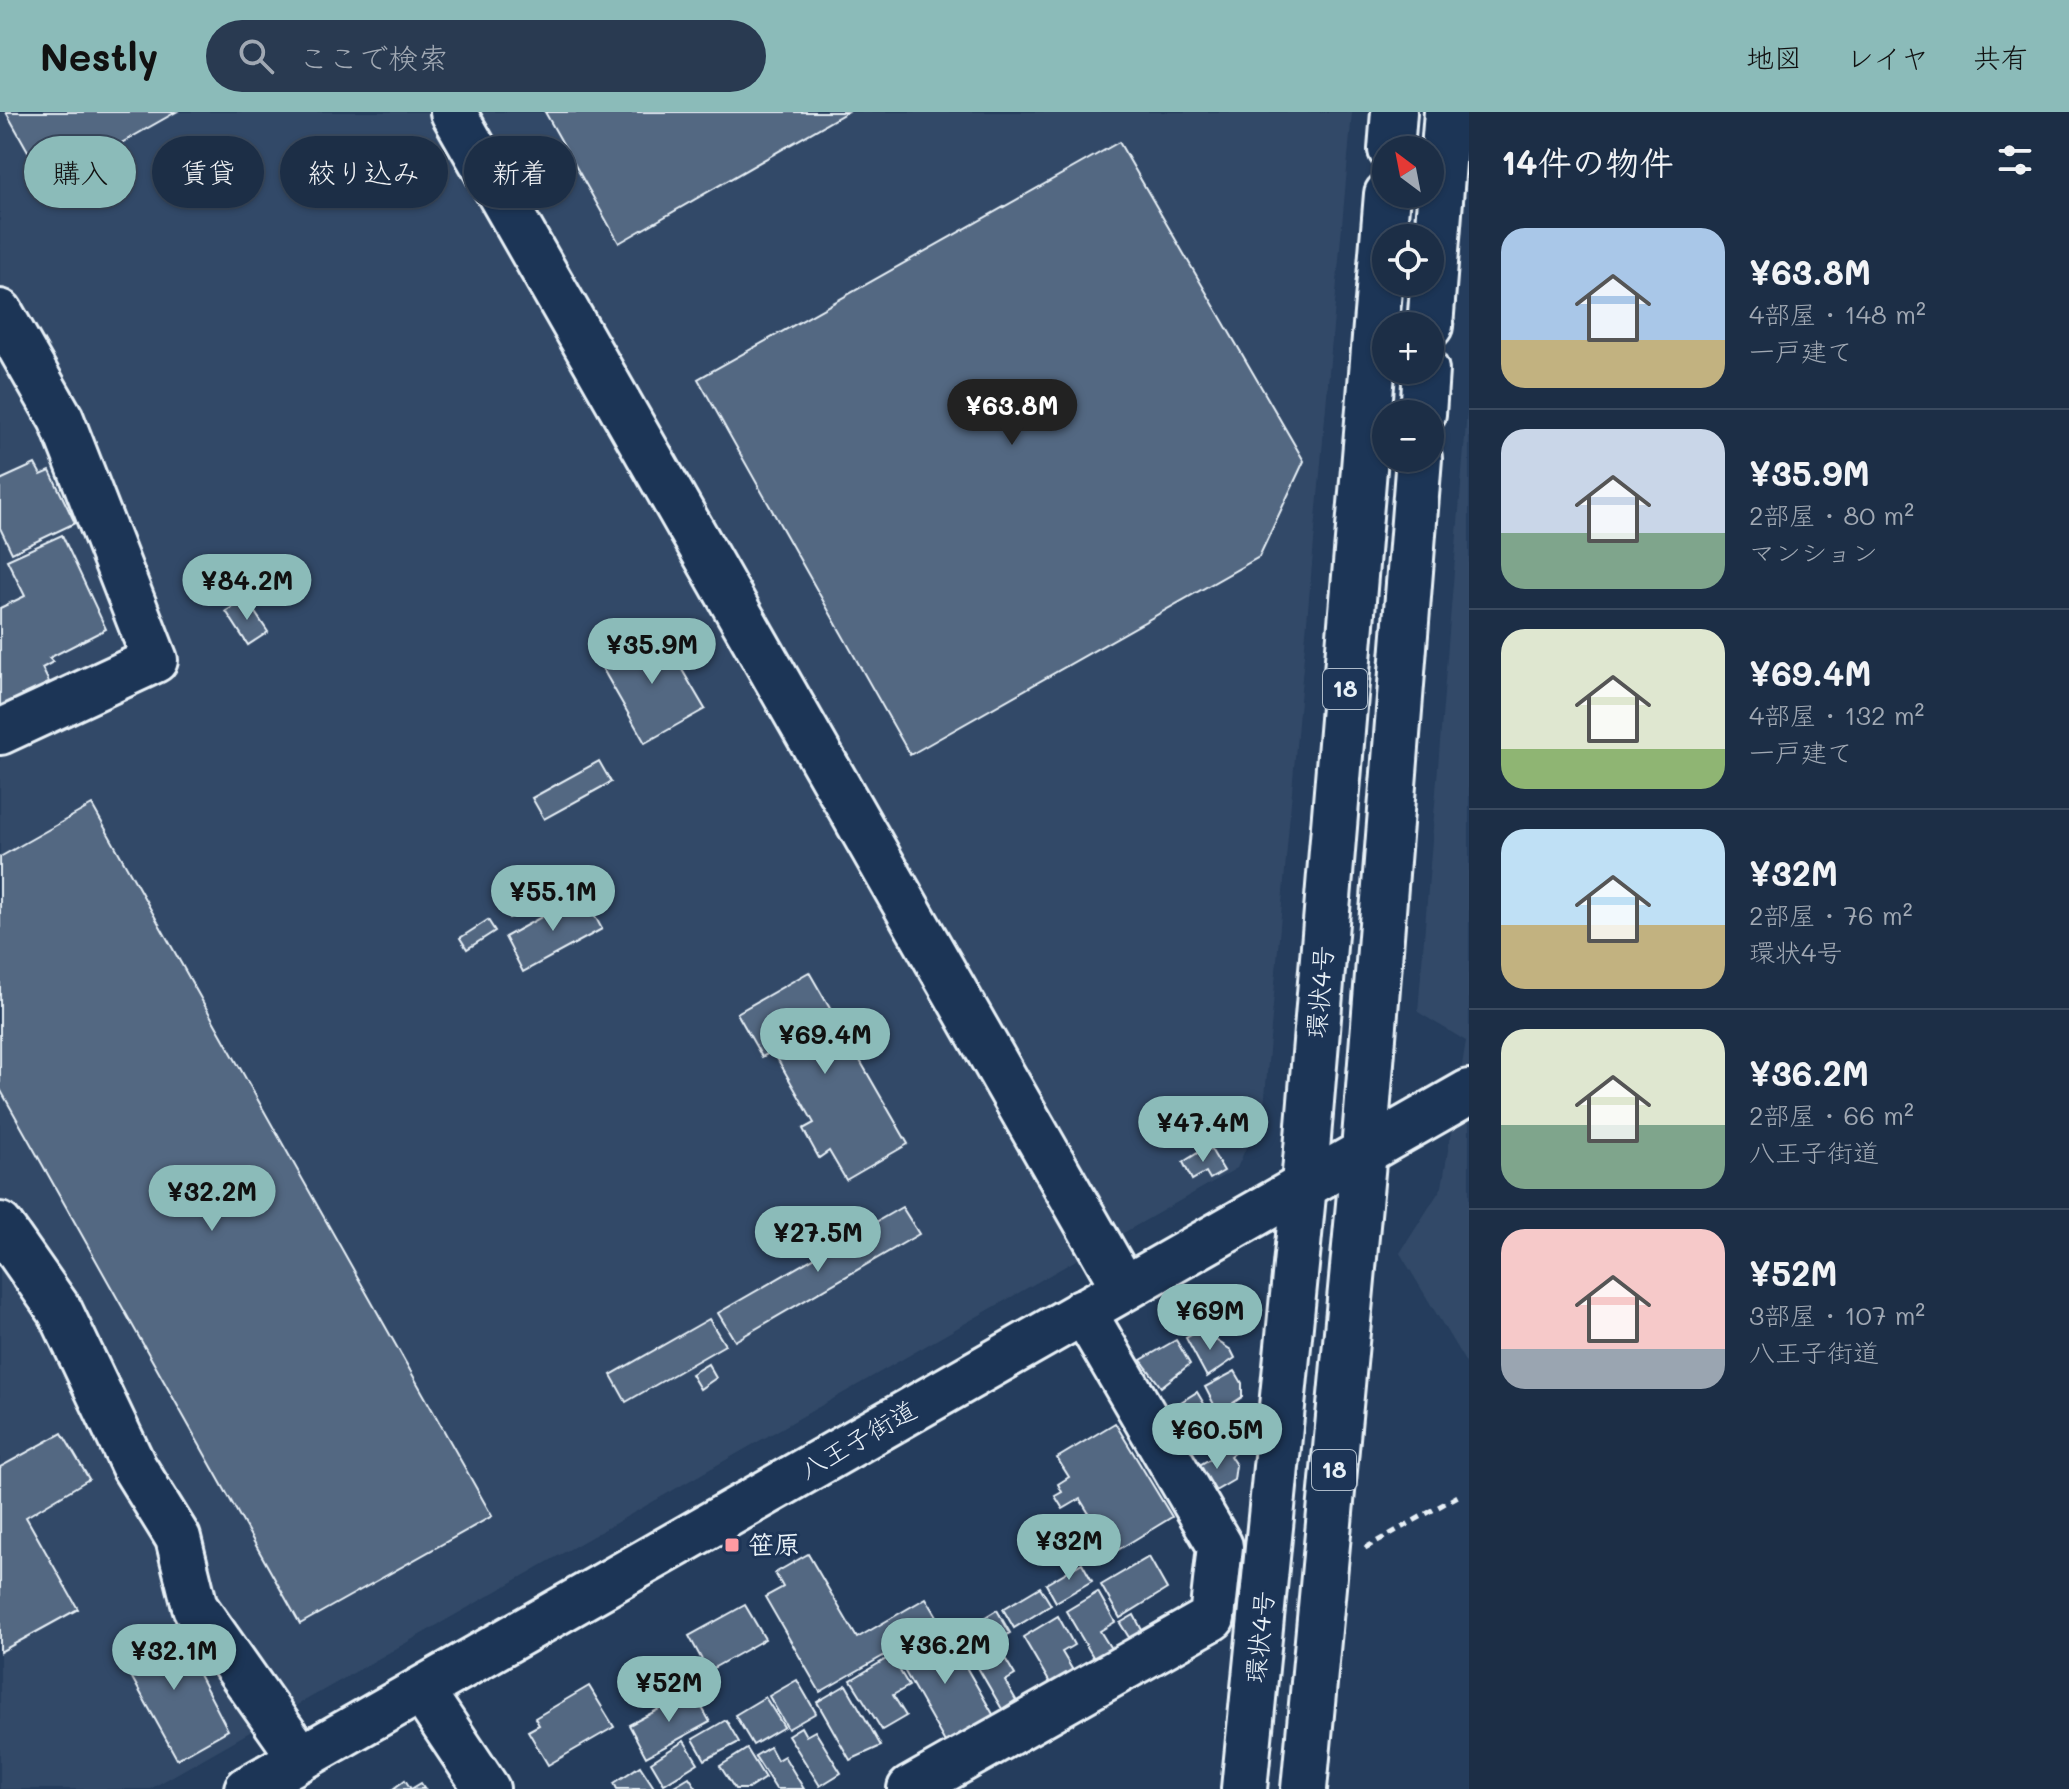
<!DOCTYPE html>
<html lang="ja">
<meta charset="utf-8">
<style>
body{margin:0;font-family:Mali,"Klee One",sans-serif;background:#293a51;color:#f1f3f6;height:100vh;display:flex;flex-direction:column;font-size:30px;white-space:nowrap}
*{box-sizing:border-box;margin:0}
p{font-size:26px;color:#a0a8b3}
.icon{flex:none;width:44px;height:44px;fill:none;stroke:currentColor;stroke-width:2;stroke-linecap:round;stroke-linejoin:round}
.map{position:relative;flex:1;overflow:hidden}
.details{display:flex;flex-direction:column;background:#1c2e46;width:600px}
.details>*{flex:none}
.top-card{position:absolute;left:24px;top:24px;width:760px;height:72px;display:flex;gap:16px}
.needle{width:52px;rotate:328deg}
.fabs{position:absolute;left:1372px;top:24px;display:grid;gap:16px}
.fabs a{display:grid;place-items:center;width:72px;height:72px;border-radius:50%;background:#1c2e46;box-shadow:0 2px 6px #0004,0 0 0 2px #3a4a5f;font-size:40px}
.price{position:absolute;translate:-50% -68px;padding:0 18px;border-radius:28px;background:#8bbbb9;color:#111;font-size:26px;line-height:52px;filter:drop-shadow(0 2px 4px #0008)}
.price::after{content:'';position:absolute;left:50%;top:48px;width:24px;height:18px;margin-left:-12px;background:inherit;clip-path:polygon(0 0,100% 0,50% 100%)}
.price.active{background:#222;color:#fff}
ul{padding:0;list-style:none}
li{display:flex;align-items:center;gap:24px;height:200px;padding:0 32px}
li+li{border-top:2px solid #3a4a5f}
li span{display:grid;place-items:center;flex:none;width:224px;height:160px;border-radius:24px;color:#555}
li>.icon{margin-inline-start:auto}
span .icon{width:96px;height:96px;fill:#fffc;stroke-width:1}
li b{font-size:34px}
h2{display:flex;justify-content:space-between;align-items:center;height:96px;padding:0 32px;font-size:34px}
.chip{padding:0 28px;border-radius:36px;background:#1c2e46;box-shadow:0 2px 6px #0004,0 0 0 2px #3a4a5f;font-size:28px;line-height:72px}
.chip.active{background:#8bbbb9;color:#111}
header{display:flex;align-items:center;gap:48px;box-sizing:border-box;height:112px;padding:0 40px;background:#8bbbb9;color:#111}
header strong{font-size:38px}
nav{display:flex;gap:44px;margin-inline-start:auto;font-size:28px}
.search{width:560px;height:72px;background:#293a51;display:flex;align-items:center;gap:20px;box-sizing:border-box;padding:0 28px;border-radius:44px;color:#a0a8b3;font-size:30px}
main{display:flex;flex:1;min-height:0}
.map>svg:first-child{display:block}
.built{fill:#334a68}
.building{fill:#536782;stroke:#e8f1f8;stroke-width:2}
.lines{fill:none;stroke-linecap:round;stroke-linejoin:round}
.minor-casing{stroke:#e8f1f8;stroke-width:50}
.major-casing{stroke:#e8f1f8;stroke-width:50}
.path{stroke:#e8f1f8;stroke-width:5;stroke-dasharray:8 6;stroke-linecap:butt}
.minor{stroke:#1d3557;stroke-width:44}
.major{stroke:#1d3557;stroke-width:44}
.poi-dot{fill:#ff9aa2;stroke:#1d3557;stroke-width:3}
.labels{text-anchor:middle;stroke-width:6;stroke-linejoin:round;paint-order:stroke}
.shield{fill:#1d3557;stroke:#abb9c8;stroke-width:2}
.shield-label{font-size:24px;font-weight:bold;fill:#e8f1f8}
.street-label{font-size:26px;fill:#e8f1f8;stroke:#1d3557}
.poi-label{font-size:26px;font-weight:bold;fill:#e8f1f8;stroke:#1d3557;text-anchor:start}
</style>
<header>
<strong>Nestly</strong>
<div class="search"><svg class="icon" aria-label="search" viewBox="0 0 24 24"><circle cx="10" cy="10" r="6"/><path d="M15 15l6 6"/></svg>ここで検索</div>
<nav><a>地図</a><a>レイヤ</a><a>共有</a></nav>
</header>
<main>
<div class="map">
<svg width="1469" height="1677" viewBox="0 0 1469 1677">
<rect width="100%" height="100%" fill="#253d5d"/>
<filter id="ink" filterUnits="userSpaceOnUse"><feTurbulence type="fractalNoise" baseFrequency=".0125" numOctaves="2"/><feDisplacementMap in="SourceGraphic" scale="16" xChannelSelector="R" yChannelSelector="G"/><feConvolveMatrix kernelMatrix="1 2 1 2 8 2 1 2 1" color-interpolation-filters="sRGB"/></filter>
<g filter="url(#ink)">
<g class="built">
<path d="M0 0H1352L1264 995 1237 1056 150 1677H0Z"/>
<path d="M1469 276V1256L1400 1141 1442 1075 1466 929 1418 900Z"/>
</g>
<g class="building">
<path d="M6 0H176L47 73Z"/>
<path d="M545 0H847L619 131Z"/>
<path d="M1119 30 1304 349 1259 445 910 643 698 267Z"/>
<path d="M35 352 41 363 50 359 75 411 12 441 0 416V368Z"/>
<path d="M62 423 106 517 49 546 53 550 42 556 55 582 0 608V496L25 484 7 448Z"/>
<path d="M246 487 268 520 248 533 226 499Z"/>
<path d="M658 517 705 597 645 631 600 552 624 538 618 528 627 523 632 532Z"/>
<path d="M599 649 611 670 544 707 532 686Z"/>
<path d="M92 693 492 1404 300 1512 0 977V745Z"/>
<path d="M550 770 554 777 535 789 530 782Z"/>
<path d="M583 782 602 817 523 860 505 825Z"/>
<path d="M525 786 529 794 509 806 504 799Z"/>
<path d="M488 808 495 819 467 837 460 826Z"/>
<path d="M809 860 908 1032 846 1068 829 1039 819 1046 803 1017 814 1011 773 939 762 945 737 901Z"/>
<path d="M1209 1034 1224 1059 1210 1067 1206 1060 1192 1068 1183 1050Z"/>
<path d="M902 1095 919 1122 735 1229 718 1201Z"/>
<path d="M709 1207 725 1233 626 1290 611 1263Z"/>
<path d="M1200 1218 1231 1238 1235 1246 1207 1265 1186 1226Z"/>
<path d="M1176 1228 1190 1252 1161 1275 1141 1248Z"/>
<path d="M708 1252 716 1266 700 1277 691 1262Z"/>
<path d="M1235 1259 1242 1271V1285L1233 1291 1241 1304 1225 1314 1205 1275Z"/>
<path d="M1197 1280 1218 1315 1193 1326 1184 1311 1174 1317 1165 1300Z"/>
<path d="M1115 1311 1172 1405 1113 1441 1080 1387 1063 1397 1055 1384 1062 1380 1058 1372 1069 1365 1057 1346Z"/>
<path d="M62 1321 89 1367 26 1405 78 1497 0 1540V1355Z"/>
<path d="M1232 1334 1235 1340 1230 1344 1236 1353 1234 1368 1210 1382 1191 1358Z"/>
<path d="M808 1442 857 1526 926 1486 941 1511 820 1580 765 1485 783 1475 775 1461Z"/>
<path d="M1149 1445 1167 1477 1120 1506 1101 1473Z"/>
<path d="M1082 1451 1092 1469 1056 1490 1046 1472Z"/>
<path d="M1040 1475 1051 1493 1014 1516 1003 1497Z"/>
<path d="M1098 1480 1115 1510 1100 1519 1113 1540 1096 1550 1066 1499Z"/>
<path d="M745 1493 765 1527 708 1559 689 1524Z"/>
<path d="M997 1498 1010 1521 974 1542 961 1520Z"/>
<path d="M1134 1503 1143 1520 1130 1527 1120 1511Z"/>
<path d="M1058 1504 1074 1533 1062 1540 1075 1562 1053 1576 1023 1525Z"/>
<path d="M173 1513 228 1618 177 1647 120 1544Z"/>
<path d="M944 1517 994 1604 946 1632 896 1544Z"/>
<path d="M1000 1538 1015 1563 1005 1569 1016 1588 1002 1597 976 1552Z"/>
<path d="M891 1544 909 1574 893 1583 906 1604 882 1618 851 1568Z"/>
<path d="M797 1568 816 1601 788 1617 769 1584Z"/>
<path d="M846 1573 881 1634 850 1648 817 1590Z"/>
<path d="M589 1574 614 1615 548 1653 528 1619 539 1613 535 1606Z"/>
<path d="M693 1579 710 1610 646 1645 629 1613Z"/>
<path d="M765 1585 784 1615 753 1633 735 1603Z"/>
<path d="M726 1608 739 1630 705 1648 693 1627Z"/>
<path d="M801 1615 806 1624 815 1619 841 1661 820 1674 788 1623Z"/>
<path d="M684 1629 698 1651 664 1672 651 1650Z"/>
<path d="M770 1635 777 1648 784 1644 804 1677H776L755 1644Z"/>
<path d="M747 1637 765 1666 748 1677H735L720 1654Z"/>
<path d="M640 1654 655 1677H617L614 1671Z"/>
<path d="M689 1665 697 1677H669Z"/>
<path d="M405 1668 411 1677 421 1671 425 1677H393Z"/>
</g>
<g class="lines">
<g class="minor-casing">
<g id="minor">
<path d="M453 0 1124 1176"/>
<path d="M0 200 61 307 155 548 0 620"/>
<path d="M0 1113 60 1199 134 1355 178 1426 195 1495 301 1646"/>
<path d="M421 1578 487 1677"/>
<path d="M247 1677 1469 980"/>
<path d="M910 1677 1212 1506 1220 1434 1083 1199"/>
</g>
</g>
<g class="major-casing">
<g id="major">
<path d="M1391 38 1394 0"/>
<path d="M1430 214 1447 0"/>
<path d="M1423 302 1426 258"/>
<path d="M1244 1677 1304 1073 1387 82"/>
<path d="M1304 1677 1364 1039 1419 346"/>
</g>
</g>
<path class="path" d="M1365 1436 1458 1384"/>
<use href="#minor" class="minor"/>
<use href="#major" class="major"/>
</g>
</g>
<rect class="poi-dot" x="724" y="1425" width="16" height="16" rx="4"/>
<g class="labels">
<g class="shield">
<rect x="1323" y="557" width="44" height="40" rx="6"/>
<rect x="1312" y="1338" width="44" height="40" rx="6"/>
</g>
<g class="shield-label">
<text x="1345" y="585">18</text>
<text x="1334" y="1366">18</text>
</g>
<g class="street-label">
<text transform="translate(1320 880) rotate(-85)" y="9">環状4号</text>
<text transform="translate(858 1328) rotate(-30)" y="9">八王子街道</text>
<text transform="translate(1260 1525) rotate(-84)" y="9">環状4号</text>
</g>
<g class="poi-label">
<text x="748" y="1442">笹原</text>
</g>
</g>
</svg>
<div class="fabs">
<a><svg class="needle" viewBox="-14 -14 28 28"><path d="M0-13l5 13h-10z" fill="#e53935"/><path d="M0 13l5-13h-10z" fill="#a0a8b3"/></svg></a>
<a><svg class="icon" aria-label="locate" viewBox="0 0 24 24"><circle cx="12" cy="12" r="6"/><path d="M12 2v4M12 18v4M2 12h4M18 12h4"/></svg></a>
<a>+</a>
<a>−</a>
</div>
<b class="price active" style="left:1012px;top:335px">¥63.8M</b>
<b class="price" style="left:247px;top:510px">¥84.2M</b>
<b class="price" style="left:652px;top:574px">¥35.9M</b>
<b class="price" style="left:553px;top:821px">¥55.1M</b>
<b class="price" style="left:825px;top:964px">¥69.4M</b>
<b class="price" style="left:1203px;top:1052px">¥47.4M</b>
<b class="price" style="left:212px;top:1121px">¥32.2M</b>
<b class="price" style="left:818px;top:1162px">¥27.5M</b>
<b class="price" style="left:1210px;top:1240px">¥69M</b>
<b class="price" style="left:1217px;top:1359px">¥60.5M</b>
<b class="price" style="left:1069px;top:1470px">¥32M</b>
<b class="price" style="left:945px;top:1574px">¥36.2M</b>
<b class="price" style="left:174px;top:1580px">¥32.1M</b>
<b class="price" style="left:669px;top:1612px">¥52M</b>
<div class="top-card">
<a class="chip active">購入</a>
<a class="chip">賃貸</a>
<a class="chip">絞り込み</a>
<a class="chip">新着</a>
</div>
</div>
<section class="details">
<h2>14件の物件<svg class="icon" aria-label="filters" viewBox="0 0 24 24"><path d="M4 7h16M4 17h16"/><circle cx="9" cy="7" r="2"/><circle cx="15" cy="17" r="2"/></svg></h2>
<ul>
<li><span style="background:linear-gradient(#a9c7e8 70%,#c2b280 0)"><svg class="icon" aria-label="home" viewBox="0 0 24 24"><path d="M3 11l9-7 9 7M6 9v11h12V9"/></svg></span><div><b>¥63.8M</b><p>4部屋 · 148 m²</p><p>一戸建て</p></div></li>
<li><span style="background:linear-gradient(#c9d6e8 65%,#7fa58c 0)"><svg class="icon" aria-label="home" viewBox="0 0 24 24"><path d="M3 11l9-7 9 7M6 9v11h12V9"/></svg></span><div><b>¥35.9M</b><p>2部屋 · 80 m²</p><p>マンション</p></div></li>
<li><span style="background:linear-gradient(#dfe7d0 75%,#8fb573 0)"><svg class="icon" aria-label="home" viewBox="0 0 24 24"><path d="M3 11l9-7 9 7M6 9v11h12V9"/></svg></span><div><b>¥69.4M</b><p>4部屋 · 132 m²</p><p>一戸建て</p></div></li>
<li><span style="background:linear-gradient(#bfe0f5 60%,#c2b280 0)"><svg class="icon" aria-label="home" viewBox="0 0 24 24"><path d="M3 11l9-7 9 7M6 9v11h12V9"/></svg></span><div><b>¥32M</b><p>2部屋 · 76 m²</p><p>環状4号</p></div></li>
<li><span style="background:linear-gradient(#dfe7d0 60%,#7fa58c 0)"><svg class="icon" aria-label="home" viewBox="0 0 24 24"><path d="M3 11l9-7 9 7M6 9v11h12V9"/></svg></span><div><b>¥36.2M</b><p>2部屋 · 66 m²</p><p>八王子街道</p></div></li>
<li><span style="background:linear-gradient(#f6c9c9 75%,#9aa5b1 0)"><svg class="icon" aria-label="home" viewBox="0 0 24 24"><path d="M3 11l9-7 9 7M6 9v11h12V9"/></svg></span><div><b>¥52M</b><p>3部屋 · 107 m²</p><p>八王子街道</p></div></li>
</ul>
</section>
</main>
